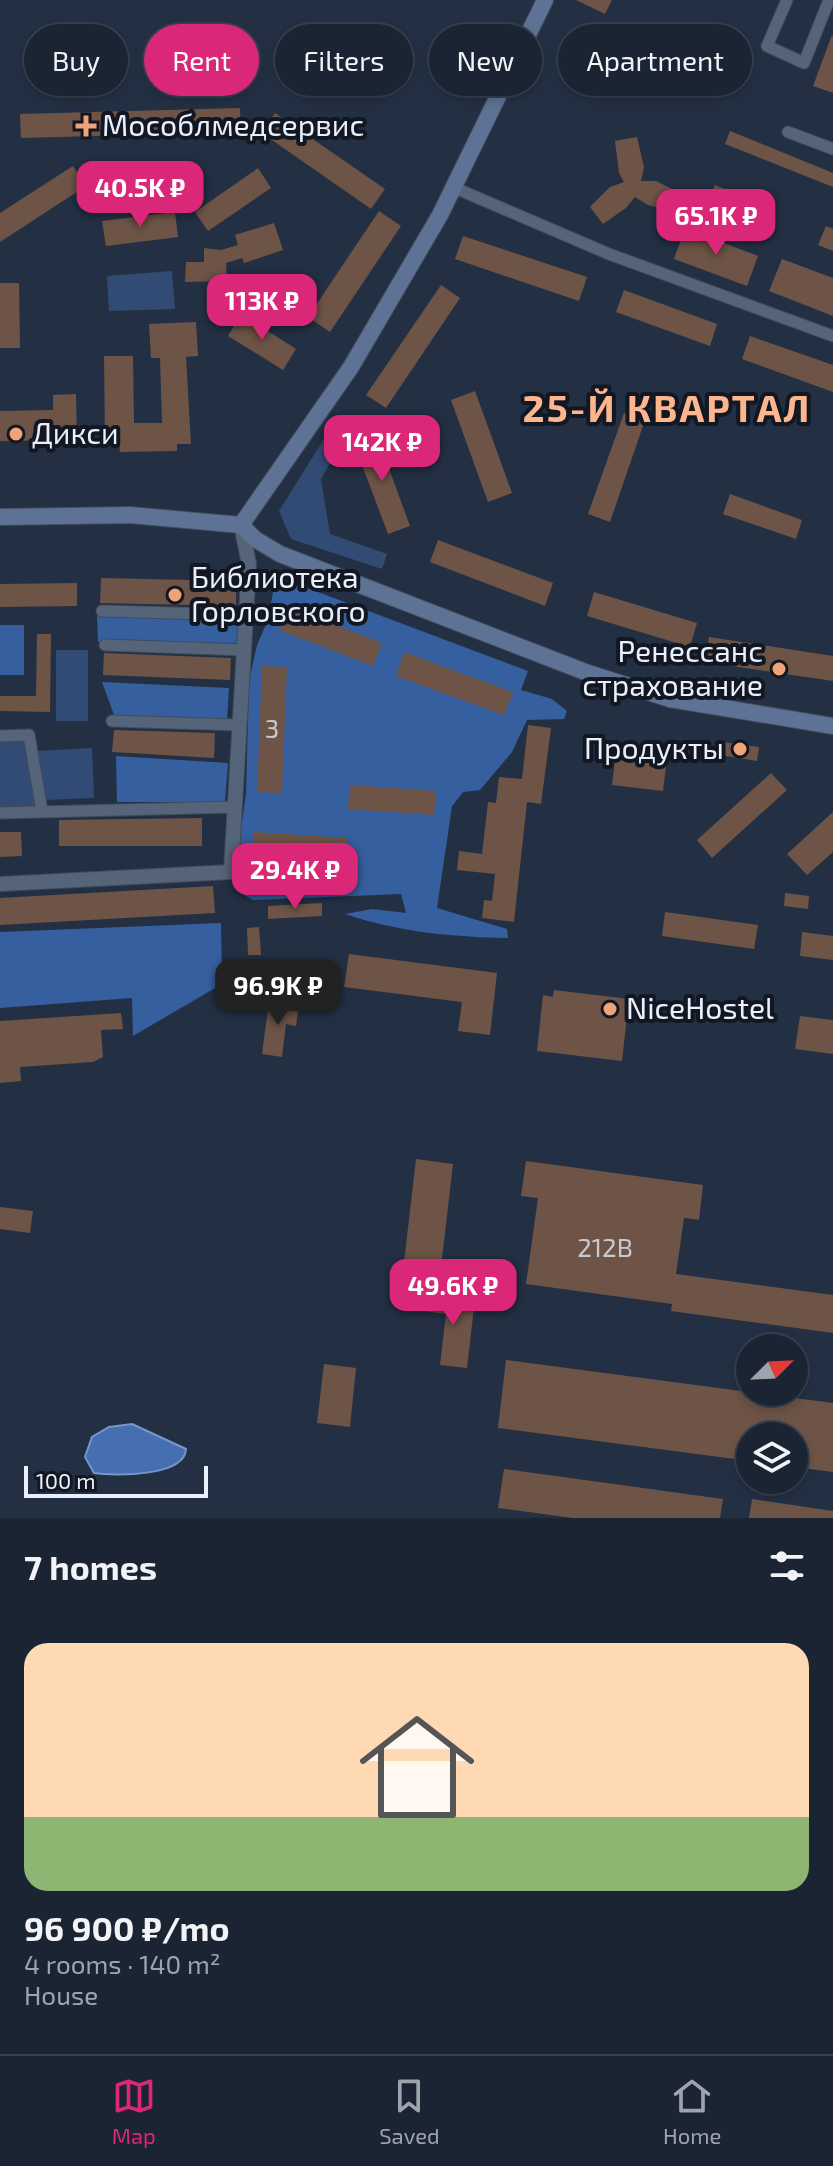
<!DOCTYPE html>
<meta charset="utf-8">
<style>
body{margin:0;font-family:"Exo 2",sans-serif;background:#232c3b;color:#f1f3f6;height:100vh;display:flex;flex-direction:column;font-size:30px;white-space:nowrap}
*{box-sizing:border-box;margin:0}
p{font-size:26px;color:#9fa4ac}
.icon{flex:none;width:44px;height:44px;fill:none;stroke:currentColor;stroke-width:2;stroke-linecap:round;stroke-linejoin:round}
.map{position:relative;height:1518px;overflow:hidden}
.details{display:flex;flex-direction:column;background:#1a2433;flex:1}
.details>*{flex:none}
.top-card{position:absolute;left:24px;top:24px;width:786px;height:72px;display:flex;gap:16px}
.needle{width:52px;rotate:66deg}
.tools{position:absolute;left:736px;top:1334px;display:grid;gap:16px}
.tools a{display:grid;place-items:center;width:72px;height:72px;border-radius:50%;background:#1a2433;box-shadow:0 4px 12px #0003,0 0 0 2px #38414e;font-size:40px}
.scale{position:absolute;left:24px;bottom:20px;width:184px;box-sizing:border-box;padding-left:8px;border:4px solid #e8f0fe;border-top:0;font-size:22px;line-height:28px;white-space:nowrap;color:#e8f0fe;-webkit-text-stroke:6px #121721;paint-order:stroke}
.price{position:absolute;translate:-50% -68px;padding:0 18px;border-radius:16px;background:#db2777;color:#fff;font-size:26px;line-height:52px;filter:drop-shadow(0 2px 4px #0008)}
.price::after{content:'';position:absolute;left:50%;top:48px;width:24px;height:18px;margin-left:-12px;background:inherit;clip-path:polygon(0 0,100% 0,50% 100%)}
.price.on{background:#222;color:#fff}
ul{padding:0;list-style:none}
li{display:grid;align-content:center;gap:16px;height:424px;padding:0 24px}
li span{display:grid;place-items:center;height:248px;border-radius:24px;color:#555}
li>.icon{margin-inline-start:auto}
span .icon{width:144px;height:144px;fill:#fffc;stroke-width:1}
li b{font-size:34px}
h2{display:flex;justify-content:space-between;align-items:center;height:96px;padding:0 24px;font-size:34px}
.tag{padding:0 28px;border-radius:36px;background:#1a2433;box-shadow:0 4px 12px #0003,0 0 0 2px #38414e;font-size:28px;line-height:72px}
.tag.on{background:#db2777;color:#fff}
.tab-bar{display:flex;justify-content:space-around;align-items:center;height:112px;border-top:2px solid #38414e;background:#1a2433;font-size:22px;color:#9fa4ac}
.tab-bar a{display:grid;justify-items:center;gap:4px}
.tab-bar .on{color:#db2777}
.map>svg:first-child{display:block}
.green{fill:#324b74}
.forest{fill:#365fa0}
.water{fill:#456fb1;stroke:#7696c8;stroke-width:2}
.building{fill:#6d5446}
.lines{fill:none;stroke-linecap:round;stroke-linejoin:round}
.minor-casing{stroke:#414b5c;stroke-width:13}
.tertiary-casing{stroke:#414b5c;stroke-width:16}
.secondary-casing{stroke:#414b5c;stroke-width:18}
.minor{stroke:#56647a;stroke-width:11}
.tertiary{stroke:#56647a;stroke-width:14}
.secondary{stroke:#5d7295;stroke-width:16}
.poi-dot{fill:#efa378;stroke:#121721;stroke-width:3}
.labels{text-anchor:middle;stroke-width:8;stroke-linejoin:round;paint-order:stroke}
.number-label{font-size:26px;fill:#c9c9d0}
.poi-label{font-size:30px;fill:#e8f0fe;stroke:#121721;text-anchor:start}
.district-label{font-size:38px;font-weight:bold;letter-spacing:2px;fill:#fdb58d;stroke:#121721}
</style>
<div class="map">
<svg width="833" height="1518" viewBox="0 0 833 1518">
<rect width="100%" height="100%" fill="#233044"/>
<g class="green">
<path d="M172 271 175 309 109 311 107 276Z"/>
<path d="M337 418 351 426 321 479 330 534 387 554 382 569 291 539 279 511Z"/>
<rect x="56" y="650" width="32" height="71"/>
<path d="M0 742H27L39 808 0 809Z"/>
<path d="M92 748 94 798 45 800 36 751Z"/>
</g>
<g class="forest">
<path d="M286 580 528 671 521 690 552 699 567 711 564 719 527 720 512 752 480 790 463 792 452 806 437 908 507 929 508 938C452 937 399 932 345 914L372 909 406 913 401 894 253 900 244 895 239 843 246 793 249 681 257 645 268 620 274 586Z"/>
<path d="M97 615 239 619V643L98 642Z"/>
<rect x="0" y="625" width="24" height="50"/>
<path d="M102 682 229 688 227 720 114 715Z"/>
<path d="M116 756 228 763 225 802H117Z"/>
<path d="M221 923 222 984 133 1036 132 998 0 1008V932Z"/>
</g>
<path class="water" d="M132 1424 186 1449C185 1477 114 1476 94 1473L85 1457 92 1437 109 1427Z"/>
<g class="building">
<path d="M576 0H612L605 14Z"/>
<path d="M832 35 833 36V93L813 86Z"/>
<path d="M240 108 241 132 21 138 20 114Z"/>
<path d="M275 113 385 189 371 209 262 133Z"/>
<path d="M730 131 833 173V187L725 144Z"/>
<path d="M637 137 644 167 641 181H656L682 194 673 212 648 205 635 197 626 208 603 224 590 207 610 187 624 182 619 173 615 141Z"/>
<path d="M73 166 86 186 0 242V213Z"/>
<path d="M258 168 271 188 208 231 195 212Z"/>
<path d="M715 185 749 199 741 218 707 204Z"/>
<path d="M379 211 401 226 330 332 308 317Z"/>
<path d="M175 212 178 237 106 246 102 221Z"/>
<path d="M274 223 283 250 244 263 242 258 226 263 227 281 185 282 186 262H204V248L221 250 238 245 235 235Z"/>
<path d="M826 226 833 229V251L818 245Z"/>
<path d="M685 228 758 256 747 286 674 259Z"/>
<path d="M463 236 587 277 579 301 455 259Z"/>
<path d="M782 259 833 278V316L769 291Z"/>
<path d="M0 283H19L20 348H0Z"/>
<path d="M441 285 460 298 386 408 366 395Z"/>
<path d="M624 290 717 324 710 346 616 312Z"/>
<path d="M241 314 296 349 283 370 228 336Z"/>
<path d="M196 322 198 356 186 357 191 444H177V451L120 452 119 444H105L104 356H133L134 423H162L160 358H151L149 324Z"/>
<path d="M750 336 833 365V392L742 359Z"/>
<path d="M475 391 512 493 488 502 451 400Z"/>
<path d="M76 394 77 440 0 441V411L53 410V395Z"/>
<path d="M624 413 645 420 610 522 588 514Z"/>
<path d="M376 433 410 526 388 534 353 441Z"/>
<path d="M730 494 802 520 796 539 723 514Z"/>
<path d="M438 540 553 583 545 606 430 562Z"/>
<path d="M101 578 236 581V606L100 603Z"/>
<path d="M77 583V606L0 607V584Z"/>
<path d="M594 592 697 623 690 647 587 616Z"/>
<path d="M288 607 382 643 373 666 279 630Z"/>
<path d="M37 634H51L50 712 0 711V696H36Z"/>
<path d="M709 637 833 656V681L705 662Z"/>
<path d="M404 652 513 692 504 715 396 676Z"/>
<path d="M104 653 231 658 230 680 103 675Z"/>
<path d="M262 666 287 667 282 793 257 792Z"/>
<path d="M528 725 551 728 541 804 527 802 514 922 482 918 484 900 492 901 495 874 457 870 459 851 482 854 488 802 496 803 499 777 522 779Z"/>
<path d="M114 730 215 733 214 758 112 752Z"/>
<path d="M722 742 759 747 757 761 720 755Z"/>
<path d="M634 748 653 751V757L667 758 663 791 612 785 616 752 633 754Z"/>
<path d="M771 773 787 790 712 858 697 840Z"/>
<path d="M350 785 436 791 434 815 348 809Z"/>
<path d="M833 812V852L807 875 787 854Z"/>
<path d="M202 818V846H59V820Z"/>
<path d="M0 832H21L22 856 0 857Z"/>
<path d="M254 832 347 838 345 864 252 857Z"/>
<path d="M213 886 215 913 0 925V898Z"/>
<path d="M785 893 809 896 808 909 784 906Z"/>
<path d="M322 903V916L268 919V906Z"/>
<path d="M665 912 758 925 754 949 662 936Z"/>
<path d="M259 927 261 955H248L247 928Z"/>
<path d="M802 932 833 936V960L800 956Z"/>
<path d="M349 954 497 973 490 1035 458 1031 462 1002 344 987Z"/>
<path d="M554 990 629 999 622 1061 537 1051 543 995 553 997Z"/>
<path d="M269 1001 299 1005 296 1026 286 1024 282 1057 262 1054Z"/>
<path d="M121 1013 123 1029 101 1030 103 1057 93 1062 20 1067 21 1081 0 1083V1021Z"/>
<path d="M800 1016 833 1020V1054L795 1049Z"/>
<path d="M416 1159 453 1164 440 1276 403 1271Z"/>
<path d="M526 1161 703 1185 699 1220 684 1218 676 1274 833 1295V1333L671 1311 672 1304 526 1284 538 1198 521 1196Z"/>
<path d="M0 1207 33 1211 30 1233 0 1229Z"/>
<path d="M425 1293 475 1299 467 1368 440 1365 446 1314 423 1311Z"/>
<path d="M506 1360 833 1403V1472L794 1467V1436H750V1461L498 1428Z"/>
<path d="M324 1364 356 1368 350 1427 317 1423Z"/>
<path d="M504 1469 723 1499 720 1518H573L498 1508Z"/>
<path d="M752 1499 833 1511V1518H749Z"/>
</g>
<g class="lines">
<g class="minor-casing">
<g id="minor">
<path d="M787 0 767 46 804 63 829 0"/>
<path d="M788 132 833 149"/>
<path d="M455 188 609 254 833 336"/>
<path d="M102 611 246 615"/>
<path d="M105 645 245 650"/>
<path d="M112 721 239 725"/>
<path d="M0 736 29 735 42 811"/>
<path d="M0 813 234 807"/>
</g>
</g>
<g class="tertiary-casing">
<path id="tertiary" d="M0 884 231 872 249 564 241 525"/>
</g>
<g class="secondary-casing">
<g id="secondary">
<path d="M0 517 130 515 241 525 255 539 280 554 588 673 670 699 833 726"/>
<path d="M241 525 351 367 440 215 545 0"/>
</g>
</g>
<use href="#minor" class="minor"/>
<use href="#tertiary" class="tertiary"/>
<use href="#secondary" class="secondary"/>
</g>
<g class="poi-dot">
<path d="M82 114h8v8h8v8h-8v8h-8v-8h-8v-8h8z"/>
<circle cx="16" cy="434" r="8"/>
<circle cx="175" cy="595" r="8"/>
<circle cx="779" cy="669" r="8"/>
<circle cx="740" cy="749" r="8"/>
<circle cx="610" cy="1009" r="8"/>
</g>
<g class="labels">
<g class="number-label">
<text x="272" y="738">3</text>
<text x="605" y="1257">212В</text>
</g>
<g class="poi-label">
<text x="102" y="136">Мособлмедсервис</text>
<text x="32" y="444">Дикси</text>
<text x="191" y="588">Библиотека<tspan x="191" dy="34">Горловского</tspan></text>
<text x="763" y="662" text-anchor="end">Ренессанс<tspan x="763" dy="34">страхование</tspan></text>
<text x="724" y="759" text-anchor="end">Продукты</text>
<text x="626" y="1019">NiceHostel</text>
</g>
<g class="district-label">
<text x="667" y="422">25-Й КВАРТАЛ</text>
</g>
</g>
</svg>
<div class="tools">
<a><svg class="needle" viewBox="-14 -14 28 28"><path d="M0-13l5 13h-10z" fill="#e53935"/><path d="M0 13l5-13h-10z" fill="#9fa4ac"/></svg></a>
<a><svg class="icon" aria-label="layers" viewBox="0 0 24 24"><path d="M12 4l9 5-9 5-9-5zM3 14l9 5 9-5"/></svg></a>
</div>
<div class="scale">100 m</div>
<b class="price" style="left:140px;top:229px">40.5K ₽</b>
<b class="price" style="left:716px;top:257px">65.1K ₽</b>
<b class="price" style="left:262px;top:342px">113K ₽</b>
<b class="price" style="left:382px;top:483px">142K ₽</b>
<b class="price" style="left:295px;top:911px">29.4K ₽</b>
<b class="price on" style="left:278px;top:1027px">96.9K ₽</b>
<b class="price" style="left:453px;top:1327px">49.6K ₽</b>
<div class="top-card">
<a class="tag">Buy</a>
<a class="tag on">Rent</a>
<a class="tag">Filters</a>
<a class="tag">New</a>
<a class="tag">Apartment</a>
</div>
</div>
<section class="details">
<h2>7 homes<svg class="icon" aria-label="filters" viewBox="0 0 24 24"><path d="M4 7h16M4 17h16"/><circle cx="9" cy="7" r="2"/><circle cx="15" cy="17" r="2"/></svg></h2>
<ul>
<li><span style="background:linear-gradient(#ffd9b3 70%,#8fb573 0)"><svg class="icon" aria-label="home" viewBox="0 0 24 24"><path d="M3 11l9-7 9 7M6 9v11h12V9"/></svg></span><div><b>96 900 ₽/mo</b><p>4 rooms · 140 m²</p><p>House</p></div></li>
</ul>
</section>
<nav class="tab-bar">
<a class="on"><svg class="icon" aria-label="map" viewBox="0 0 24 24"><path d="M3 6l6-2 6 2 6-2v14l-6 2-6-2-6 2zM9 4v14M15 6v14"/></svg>Map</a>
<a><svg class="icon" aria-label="saved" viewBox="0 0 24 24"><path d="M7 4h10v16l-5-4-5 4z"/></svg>Saved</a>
<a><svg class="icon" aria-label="home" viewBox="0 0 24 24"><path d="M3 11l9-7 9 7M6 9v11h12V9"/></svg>Home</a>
</nav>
